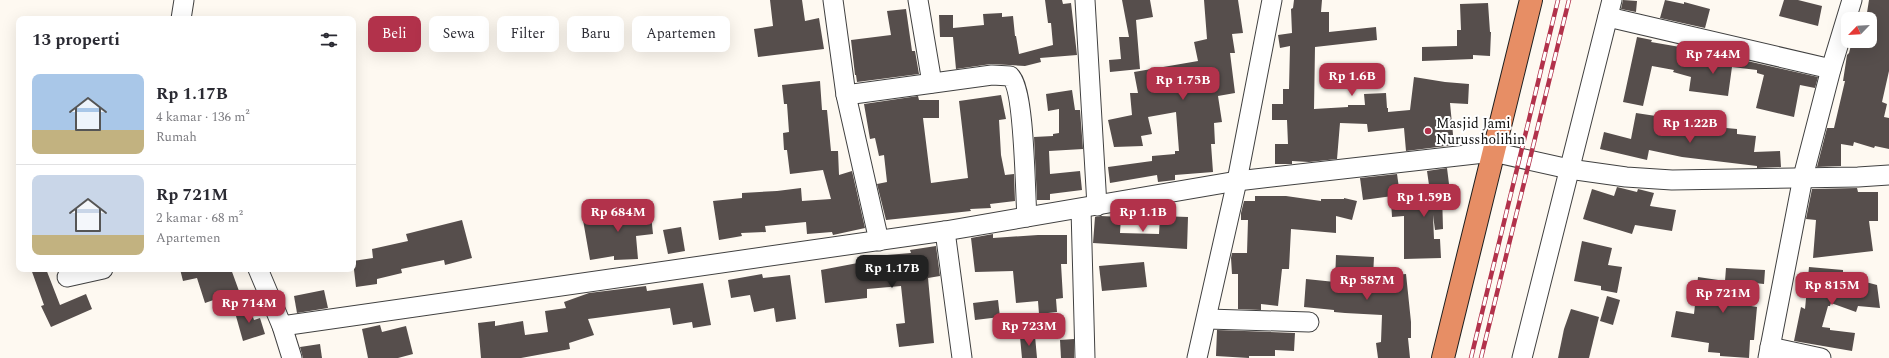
<!DOCTYPE html>
<html lang="id">
<meta charset="utf-8">
<style>
body{margin:0;font-family:Spectral,serif;background:#f7f7f7;color:#2b2b33;height:100vh;display:flex;flex-direction:column;font-size:15px;white-space:nowrap}
*{box-sizing:border-box;margin:0}
p{font-size:13px;color:#7c7c81}
.icon{flex:none;width:22px;height:22px;fill:none;stroke:currentColor;stroke-width:2;stroke-linecap:round;stroke-linejoin:round}
.map{position:relative;flex:1;overflow:hidden}
.side{position:absolute;left:16px;top:16px;width:340px;height:256px;display:flex;flex-direction:column;background:#fff;border-radius:8px;box-shadow:0 4px 16px #0002}
.side>*{flex:none}
.hud{position:absolute;left:368px;top:16px;width:380px;height:36px;display:flex;gap:8px}
.needle{width:26px;rotate:245deg}
.controls{position:absolute;left:1841px;top:12px;display:grid;gap:8px}
.controls a{display:grid;place-items:center;width:36px;height:36px;border-radius:8px;background:#fff;box-shadow:0 4px 16px #0002;font-size:20px}
.price{position:absolute;translate:-50% -34px;padding:0 9px;border-radius:8px;background:#b2324b;color:#fff;font-size:13px;line-height:26px;filter:drop-shadow(0 1px 2px #0008)}
.price::after{content:'';position:absolute;left:50%;top:24px;width:12px;height:9px;margin-left:-6px;background:inherit;clip-path:polygon(0 0,100% 0,50% 100%)}
.price.active{background:#222;color:#fff}
ul{padding:0;list-style:none}
li{display:flex;align-items:center;gap:12px;height:100px;padding:0 16px}
li+li{border-top:1px solid #e1e1e2}
li span{display:grid;place-items:center;flex:none;width:112px;height:80px;border-radius:8px;color:#555}
li>.icon{margin-inline-start:auto}
span .icon{width:48px;height:48px;fill:#fffc;stroke-width:1}
li b{font-size:17px}
h2{display:flex;justify-content:space-between;align-items:center;height:48px;padding:0 16px;font-size:17px}
.pill{padding:0 14px;border-radius:8px;background:#fff;box-shadow:0 4px 16px #0002;font-size:14px;line-height:36px}
.pill.active{background:#b2324b;color:#fff}
.map>svg:first-child{display:block}
.building{fill:#564e4c}
.lines{fill:none;stroke-linecap:round;stroke-linejoin:round}
.minor-casing{stroke:#414141;stroke-width:21}
.highway-casing{stroke:#1f1f1f;stroke-width:24}
.minor{stroke:#fff;stroke-width:19}
.highway{stroke:#e78e65;stroke-width:22}
.rail-casing{stroke:#b2324b;stroke-width:4.5}
.rail{stroke:#fff;stroke-width:3;stroke-dasharray:9;stroke-linecap:butt}
.poi-dot{fill:#b2324b;stroke:#fff;stroke-width:1.5}
.labels{text-anchor:middle;stroke-width:4;stroke-linejoin:round;paint-order:stroke}
.poi-label{font-size:14px;fill:#0e0e0e;stroke:#fff;text-anchor:start}
</style>
<div class="map">
<svg width="1889" height="358" viewBox="0 0 1889 358">
<rect width="100%" height="100%" fill="#fef9f1"/>
<g class="building">
<path d="M770 0H802L805 21 819 18 824 49 758 57 754 29 773 26Z"/>
<path d="M1045 0H1062L1063 4 1071 3 1077 55 1040 58 1041 62 1025 66 991 64 956 69 953 37H940L939 15H953V28L984 25 983 14 1002 13V17L1013 16 1015 36H1016L1019 54 1053 45 1051 23H1048Z"/>
<path d="M1122 0H1150L1153 17 1136 20 1140 69 1110 72 1109 60 1121 59 1119 37H1129Z"/>
<path d="M1204 0H1238L1243 33 1232 34 1235 53H1230L1235 93 1218 96 1222 122 1214 123 1215 144H1211L1213 172 1175 175V180L1158 182 1157 175 1110 183 1108 167 1152 161V156L1175 154V151H1179L1176 112 1148 117 1152 134 1141 136 1143 146 1114 147 1108 120 1132 115 1130 93H1138L1134 72 1198 61 1194 42 1207 39Z"/>
<path d="M1294 0H1322L1321 12H1329V32L1376 27 1377 40 1315 47 1314 109 1348 107V105H1365L1364 94 1386 93 1387 108H1388V112L1410 110 1414 77 1445 82 1469 84 1468 104 1450 103 1454 145 1406 151 1404 128 1368 132 1367 124 1340 123 1337 159 1309 162 1292 161V164H1275V144H1288L1287 120H1272V104H1283V89H1289L1290 46 1280 48 1278 35 1292 33 1291 9 1293 8Z"/>
<path d="M1623 0 1637 1 1636 12 1621 9Z"/>
<path d="M1665 0 1684 4V2L1710 9 1705 28 1660 18Z"/>
<path d="M1784 0H1798L1822 6 1818 26 1779 16Z"/>
<path d="M1869 0H1889V71L1882 102 1887 104 1884 117 1889 118V149L1875 146 1874 148 1854 142 1853 146 1841 144V166L1817 167 1827 128H1834L1845 81H1843L1847 55 1849 53 1852 41H1870V19H1866Z"/>
<path d="M1488 3 1490 32H1491L1490 56 1473 55V59L1422 61V47L1457 46V30H1461L1460 4Z"/>
<path d="M906 9 912 51H915L919 74 857 82 856 75H855L851 40 891 35 887 11Z"/>
<path d="M1637 37 1652 40 1651 42 1680 47V45L1695 49V50L1721 55 1818 77 1815 88 1800 85 1794 117 1756 108 1764 75 1757 73V70L1732 67 1728 96 1689 91 1691 77 1673 72 1674 70 1652 66 1643 106 1623 102Z"/>
<path d="M820 81 822 110H827L831 151H838L839 175 852 171 865 228 833 235 832 232 807 234 806 222 765 226 766 232 741 233 742 236 719 240 713 201 742 198V193L777 191 801 188 802 201 831 199 823 170 790 174 787 150H784L783 133 789 132 787 104H784L782 85Z"/>
<path d="M1072 90 1075 110H1080L1083 149 1049 151 1050 174 1080 171 1082 190 1050 194V200H1037L1034 137 1053 136V134L1059 133V109L1048 111 1046 94Z"/>
<path d="M1001 95 1006 119 999 120 1001 155 1005 175 1014 174 1015 201 990 204 991 208 970 209 971 211 886 220 877 184 887 182 884 155 879 156 875 138 870 139 864 104 918 96 919 100H939V118H923L931 183 968 178 959 101Z"/>
<path d="M1636 113 1656 116 1655 120 1704 131 1705 126 1737 129V134L1756 136 1754 152 1780 151 1781 167 1757 168V166L1682 157 1649 150 1647 160 1600 149 1604 132 1631 139Z"/>
<path d="M1447 168 1450 192 1442 193 1443 229 1435 230 1433 215 1434 239H1440L1441 258 1404 259V216L1392 217 1391 200 1431 199 1427 171Z"/>
<path d="M1397 174 1400 195 1363 200 1360 178Z"/>
<path d="M1617 187 1637 192 1638 189 1654 193 1650 206 1676 210 1672 231 1635 225 1632 234 1583 219 1592 189 1614 196Z"/>
<path d="M1857 188 1858 192H1878V221H1869L1873 251 1813 258 1816 220 1806 219 1812 189Z"/>
<path d="M1255 196H1286L1321 201V199H1344V198L1357 201 1352 220 1336 216V233L1291 229 1289 269H1282L1278 306 1261 304V310L1238 309V274H1232L1231 258 1232 253H1247L1248 220H1241V213L1244 201H1255Z"/>
<path d="M650 205 653 234 636 236 638 259 614 260V256L590 260 583 220 611 215 610 210Z"/>
<path d="M1101 216 1121 217 1120 233 1159 234 1160 216 1188 217 1187 249 1093 243 1095 217Z"/>
<path d="M462 220 472 258 445 265 444 260 401 269 402 273 377 279V284L356 287 353 261 373 258 372 249 408 241 406 234Z"/>
<path d="M681 227 685 251 668 254 663 230Z"/>
<path d="M993 234V238L1038 235H1067V264H1061L1063 298 1056 299 1057 312 1039 314 1038 301 1016 303 1013 271 975 272 971 238Z"/>
<path d="M1582 241 1612 248 1608 265 1622 267 1617 293 1601 290V286L1574 281Z"/>
<path d="M936 246 940 276 928 278 934 343 899 347 896 324 905 323 901 286 867 289V298L825 303 821 270 863 262 864 269 888 266 887 255 911 253 910 250Z"/>
<path d="M1336 255 1374 257 1373 277 1406 274 1411 322V338H1408L1410 358H1378L1376 343 1381 342 1382 315 1345 313 1334 312V310L1304 307 1306 279 1335 282Z"/>
<path d="M1144 262 1147 287 1102 291 1099 266Z"/>
<path d="M1809 267 1843 270V276L1877 285 1880 308 1858 306 1856 312 1831 303 1830 306H1828L1822 327 1830 328V330L1855 333 1852 351 1794 341 1801 307 1805 309Z"/>
<path d="M1726 268 1765 270 1764 284 1754 283 1751 306 1757 307 1754 340H1750L1749 358 1720 356V353L1708 352 1709 343 1671 337 1676 311 1694 314 1698 277 1725 281Z"/>
<path d="M31 269H46L60 305 86 294 92 309 51 327 41 306 44 305Z"/>
<path d="M180 269H231L239 291 205 303 197 278 183 281Z"/>
<path d="M762 274 763 278 790 275 796 319 776 322 774 308 754 312 750 295 731 298 728 280Z"/>
<path d="M703 283 711 325 693 328 692 322 673 325 670 308 588 319 594 335 569 343 570 349 521 358H481L478 323 495 321V326L523 321 525 335 548 332 545 311 566 308 564 302 589 293 646 286 647 291Z"/>
<path d="M324 290 328 308 297 313 294 296Z"/>
<path d="M1607 296 1620 300 1613 325 1600 321Z"/>
<path d="M998 300 1000 317 975 320 973 303Z"/>
<path d="M249 306 254 320 260 318 265 334 243 341 234 309Z"/>
<path d="M1571 309 1599 317 1589 358H1558L1564 329Z"/>
<path d="M380 325 382 332 406 326 413 354 398 358H368L362 329Z"/>
<path d="M1217 330 1295 333 1294 351 1275 350V356H1249V358L1216 356Z"/>
<path d="M1035 336 1037 358H1022L1020 337Z"/>
<path d="M1074 339V358H1061L1060 340Z"/>
<path d="M320 344 322 358H303L300 347Z"/>
</g>
<g class="lines">
<g class="minor-casing">
<g id="minor">
<path d="M833 0 846 95 879 241"/>
<path d="M918 0 932 83"/>
<path d="M1085 0 1097 206"/>
<path d="M1608 17 1831 69"/>
<path d="M181 19 184 0"/>
<path d="M846 95 992 75 1010 76C1025 88 1025 194 1027 217"/>
<path d="M1081 209 1085 358"/>
<path d="M945 231 962 358"/>
<path d="M258 269 282 326 292 358"/>
<path d="M67 277 103 269"/>
<path d="M1208 319 1309 322"/>
<path d="M282 326 945 231 1237 181 1493 152 1569 169 1626 177 1672 180 1858 177 1889 175"/>
<path d="M1770 347 1821 358"/>
<path d="M1197 358 1237 181 1272 0"/>
<path d="M1522 358 1612 0"/>
<path d="M1768 358 1803 177 1831 69 1852 0"/>
</g>
</g>
<g class="highway-casing">
<path id="highway" d="M1443 358 1531 0"/>
</g>
<use href="#minor" class="minor"/>
<use href="#highway" class="highway"/>
<g class="rail-casing">
<g id="rail">
<path d="M1471 358 1558 0"/>
<path d="M1481 358 1569 0"/>
</g>
</g>
<use href="#rail" class="rail"/>
</g>
<circle class="poi-dot" cx="1428" cy="131" r="4"/>
<g class="labels">
<g class="poi-label">
<text x="1436" y="128">Masjid Jami<tspan x="1436" dy="16">Nurussholihin</tspan></text>
</g>
</g>
</svg>
<div class="controls">
<a><svg class="needle" viewBox="-14 -14 28 28"><path d="M0-13l5 13h-10z" fill="#e53935"/><path d="M0 13l5-13h-10z" fill="#7c7c81"/></svg></a>
</div>
<b class="price" style="left:1713px;top:75px">Rp 744M</b>
<b class="price" style="left:1352px;top:97px">Rp 1.6B</b>
<b class="price" style="left:1183px;top:101px">Rp 1.75B</b>
<b class="price" style="left:1690px;top:144px">Rp 1.22B</b>
<b class="price" style="left:1424px;top:218px">Rp 1.59B</b>
<b class="price" style="left:618px;top:233px">Rp 684M</b>
<b class="price" style="left:1143px;top:233px">Rp 1.1B</b>
<b class="price active" style="left:892px;top:289px">Rp 1.17B</b>
<b class="price" style="left:1367px;top:301px">Rp 587M</b>
<b class="price" style="left:1832px;top:306px">Rp 815M</b>
<b class="price" style="left:1723px;top:314px">Rp 721M</b>
<b class="price" style="left:249px;top:324px">Rp 714M</b>
<b class="price" style="left:1029px;top:347px">Rp 723M</b>
<div class="hud">
<a class="pill active">Beli</a>
<a class="pill">Sewa</a>
<a class="pill">Filter</a>
<a class="pill">Baru</a>
<a class="pill">Apartemen</a>
</div>
<section class="side">
<h2>13 properti<svg class="icon" aria-label="filters" viewBox="0 0 24 24"><path d="M4 7h16M4 17h16"/><circle cx="9" cy="7" r="2"/><circle cx="15" cy="17" r="2"/></svg></h2>
<ul>
<li><span style="background:linear-gradient(#a9c7e8 70%,#c2b280 0)"><svg class="icon" aria-label="home" viewBox="0 0 24 24"><path d="M3 11l9-7 9 7M6 9v11h12V9"/></svg></span><div><b>Rp 1.17B</b><p>4 kamar · 136 m²</p><p>Rumah</p></div></li>
<li><span style="background:linear-gradient(#c9d6e8 75%,#c2b280 0)"><svg class="icon" aria-label="home" viewBox="0 0 24 24"><path d="M3 11l9-7 9 7M6 9v11h12V9"/></svg></span><div><b>Rp 721M</b><p>2 kamar · 68 m²</p><p>Apartemen</p></div></li>
</ul>
</section>
</div>
